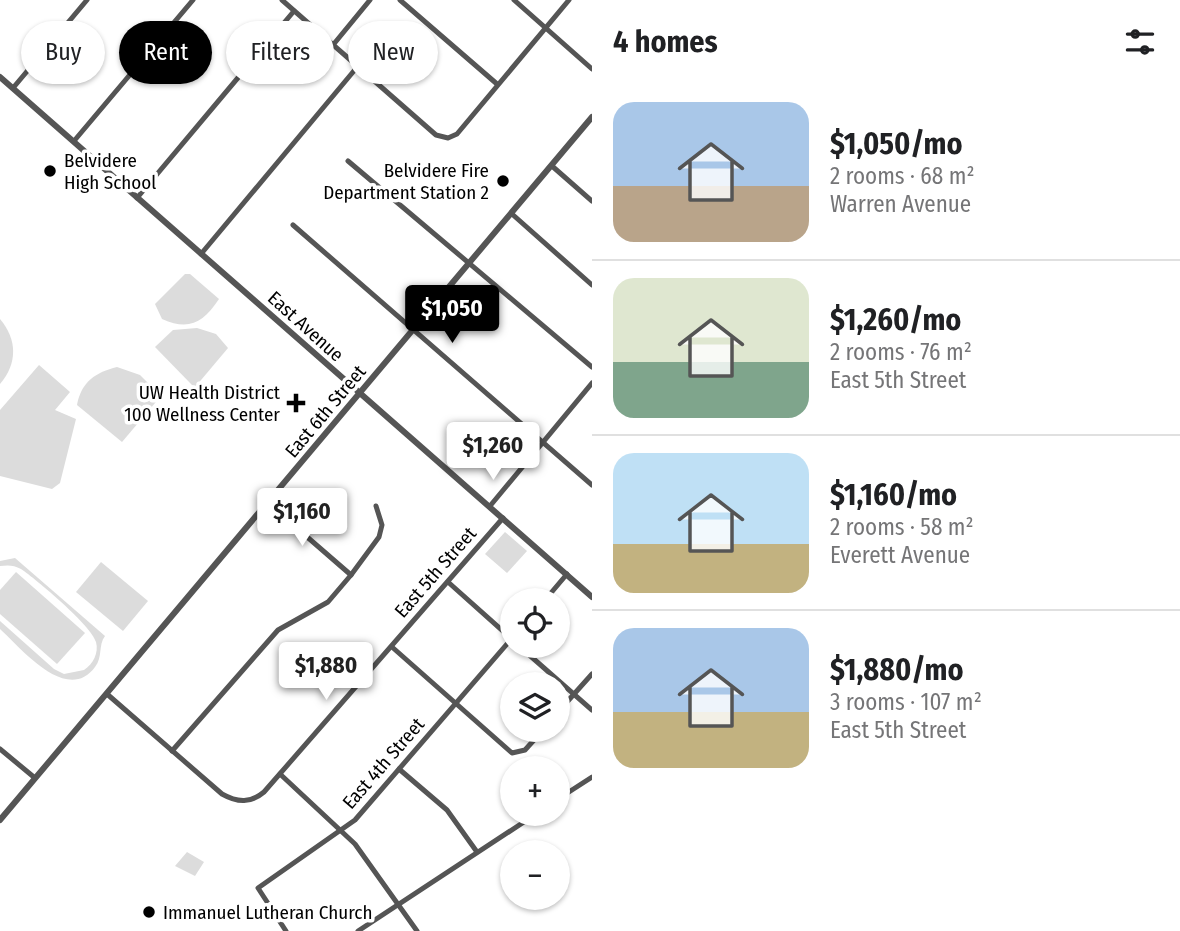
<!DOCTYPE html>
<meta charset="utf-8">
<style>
body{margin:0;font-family:"Fira Sans Condensed",sans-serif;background:#f2f2f2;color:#202124;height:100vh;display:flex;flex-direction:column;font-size:26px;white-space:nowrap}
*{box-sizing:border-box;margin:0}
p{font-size:23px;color:#757577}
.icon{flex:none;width:38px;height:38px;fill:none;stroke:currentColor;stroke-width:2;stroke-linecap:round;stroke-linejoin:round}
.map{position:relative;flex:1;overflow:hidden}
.drawer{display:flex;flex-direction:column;background:#fff;width:588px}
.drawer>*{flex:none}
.guide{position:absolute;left:21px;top:21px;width:466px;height:63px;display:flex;gap:14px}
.tools{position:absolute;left:500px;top:588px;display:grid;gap:14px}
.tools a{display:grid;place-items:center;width:70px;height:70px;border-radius:50%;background:#fff;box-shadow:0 2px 5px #0004;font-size:35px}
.price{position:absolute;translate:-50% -60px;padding:0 16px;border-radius:7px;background:#fff;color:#222;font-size:23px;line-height:46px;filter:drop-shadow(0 2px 4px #0008)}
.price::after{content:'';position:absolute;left:50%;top:42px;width:21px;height:16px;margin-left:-10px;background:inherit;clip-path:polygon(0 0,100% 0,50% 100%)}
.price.current{background:#000;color:#fff}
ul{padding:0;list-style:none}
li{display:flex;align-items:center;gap:21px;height:175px;padding:0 21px}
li+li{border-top:2px solid #e0e0e0}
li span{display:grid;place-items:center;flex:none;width:196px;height:140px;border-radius:21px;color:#555}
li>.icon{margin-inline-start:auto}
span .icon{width:84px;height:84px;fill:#fffc;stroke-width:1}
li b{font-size:30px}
h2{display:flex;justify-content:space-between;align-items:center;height:84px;padding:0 21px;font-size:30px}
.chip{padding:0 24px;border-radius:32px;background:#fff;box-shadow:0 2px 5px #0004;font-size:24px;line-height:63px}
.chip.current{background:#000;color:#fff}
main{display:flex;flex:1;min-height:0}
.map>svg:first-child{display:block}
.park{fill:#dcdcdc}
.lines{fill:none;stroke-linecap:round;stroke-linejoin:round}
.minor{stroke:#555;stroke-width:5}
.tertiary{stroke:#555;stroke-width:6}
.poi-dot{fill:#000;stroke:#fff;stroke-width:2.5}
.labels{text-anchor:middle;stroke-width:7;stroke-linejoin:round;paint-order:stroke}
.poi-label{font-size:19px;fill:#000;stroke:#fff;text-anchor:start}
.street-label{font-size:19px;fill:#000;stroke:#fff}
</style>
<main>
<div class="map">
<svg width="592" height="931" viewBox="0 0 592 931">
<rect width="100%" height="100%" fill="#fff"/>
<g class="park">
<path d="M185 274H190L219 299C203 323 189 331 162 319L155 304Z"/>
<path d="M0 319C17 339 18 363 0 384Z"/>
<path d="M197 328 216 334 228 348 196 386 192 385 155 347 173 330Z"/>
<path d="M39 365 70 392 55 410 76 419 60 483 52 489 0 476V410Z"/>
<path d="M117 367 140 375 161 396 122 442 77 405C81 382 96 372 117 367Z"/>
<path d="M505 532 527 551 507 573 485 554Z"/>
<path d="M15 558 105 636C98 645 103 657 95 667 67 705 21 648 0 629V621L54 669 64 674 84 670C93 664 99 653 96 642 92 626 36 579 21 569 14 565 8 565 0 566V561Z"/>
<path d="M101 562 148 601 123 631 76 592Z"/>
<path d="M16 572 85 633 57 664 0 614V590Z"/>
<path d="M187 852 204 862 195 876 175 866Z"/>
</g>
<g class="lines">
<g class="minor">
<path d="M282 0 436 135 448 138 457 134 569 0"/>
<path d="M400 0 497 84"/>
<path d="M514 0 592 69"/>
<path d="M333 45 370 0"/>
<path d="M13 88 87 0"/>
<path d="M74 141 193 0"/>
<path d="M348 161 592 367"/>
<path d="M552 166 592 201"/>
<path d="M137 198 294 11"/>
<path d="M512 214 592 285"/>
<path d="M293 225 592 485"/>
<path d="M201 254 358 66"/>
<path d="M268 503 351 575"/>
<path d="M490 506 592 383"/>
<path d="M448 582 513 640"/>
<path d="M545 600 567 574"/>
<path d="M519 646 592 710"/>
<path d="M392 647 512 753 525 750 543 730"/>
<path d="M107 694 222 794C238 803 251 803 264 792L503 518"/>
<path d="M558 712 592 674"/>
<path d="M0 749 35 778"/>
<path d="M172 751 278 630 328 602 351 575 379 537 382 525 376 506"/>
<path d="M399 769 447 810 477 852"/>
<path d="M280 774 355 844 417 931"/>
<path d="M558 799 592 777"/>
<path d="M286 931 258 888 355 820 513 637"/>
<path d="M358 931 536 814"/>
</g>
<g class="tertiary">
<path d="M0 77 592 597"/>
<path d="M0 820 592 117"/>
</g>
</g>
<g class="poi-dot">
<circle cx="50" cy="171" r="7"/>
<circle cx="503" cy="181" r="7"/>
<path d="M292.5 392.5h7v7h7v7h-7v7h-7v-7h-7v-7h7z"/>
<circle cx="149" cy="912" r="7"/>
</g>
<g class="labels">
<g class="poi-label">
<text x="64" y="167">Belvidere<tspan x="64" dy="22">High School</tspan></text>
<text x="489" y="177" text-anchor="end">Belvidere Fire<tspan x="489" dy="22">Department Station 2</tspan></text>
<text x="280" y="399" text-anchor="end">UW Health District<tspan x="280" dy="22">100 Wellness Center</tspan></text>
<text x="163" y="919">Immanuel Lutheran Church</text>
</g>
<g class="street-label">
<text transform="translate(306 326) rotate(42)" y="7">East Avenue</text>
<text transform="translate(325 411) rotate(-50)" y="7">East 6th Street</text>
<text transform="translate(435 572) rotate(-49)" y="7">East 5th Street</text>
<text transform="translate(383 763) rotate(-49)" y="7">East 4th Street</text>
</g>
</g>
</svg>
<div class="tools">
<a><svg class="icon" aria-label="locate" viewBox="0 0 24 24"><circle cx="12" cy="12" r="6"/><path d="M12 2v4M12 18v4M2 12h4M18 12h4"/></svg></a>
<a><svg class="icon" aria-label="layers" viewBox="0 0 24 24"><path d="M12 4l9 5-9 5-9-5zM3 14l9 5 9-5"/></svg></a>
<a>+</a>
<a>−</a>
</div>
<b class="price current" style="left:452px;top:345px">$1,050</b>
<b class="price" style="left:493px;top:482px">$1,260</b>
<b class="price" style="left:302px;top:548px">$1,160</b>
<b class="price" style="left:326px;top:702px">$1,880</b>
<div class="guide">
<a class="chip">Buy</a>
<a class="chip current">Rent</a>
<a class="chip">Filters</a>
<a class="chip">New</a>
</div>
</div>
<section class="drawer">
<h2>4 homes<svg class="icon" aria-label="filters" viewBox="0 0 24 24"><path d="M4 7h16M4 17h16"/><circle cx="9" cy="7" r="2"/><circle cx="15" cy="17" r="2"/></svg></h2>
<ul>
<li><span style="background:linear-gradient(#a9c7e8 60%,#b9a48a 0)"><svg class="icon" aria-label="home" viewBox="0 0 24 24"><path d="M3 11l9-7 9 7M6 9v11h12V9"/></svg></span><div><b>$1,050/mo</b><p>2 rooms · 68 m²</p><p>Warren Avenue</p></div></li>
<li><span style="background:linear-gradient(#dfe7d0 60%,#7fa58c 0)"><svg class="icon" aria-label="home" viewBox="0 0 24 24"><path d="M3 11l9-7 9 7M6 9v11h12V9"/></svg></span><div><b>$1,260/mo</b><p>2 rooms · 76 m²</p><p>East 5th Street</p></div></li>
<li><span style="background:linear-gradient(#bfe0f5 65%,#c2b280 0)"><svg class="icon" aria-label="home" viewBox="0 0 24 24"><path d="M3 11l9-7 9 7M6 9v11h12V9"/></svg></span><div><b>$1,160/mo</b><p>2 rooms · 58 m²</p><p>Everett Avenue</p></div></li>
<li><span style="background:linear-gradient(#a9c7e8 60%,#c2b280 0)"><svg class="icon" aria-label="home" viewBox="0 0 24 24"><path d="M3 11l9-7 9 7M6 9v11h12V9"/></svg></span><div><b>$1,880/mo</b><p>3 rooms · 107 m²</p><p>East 5th Street</p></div></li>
</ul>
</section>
</main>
